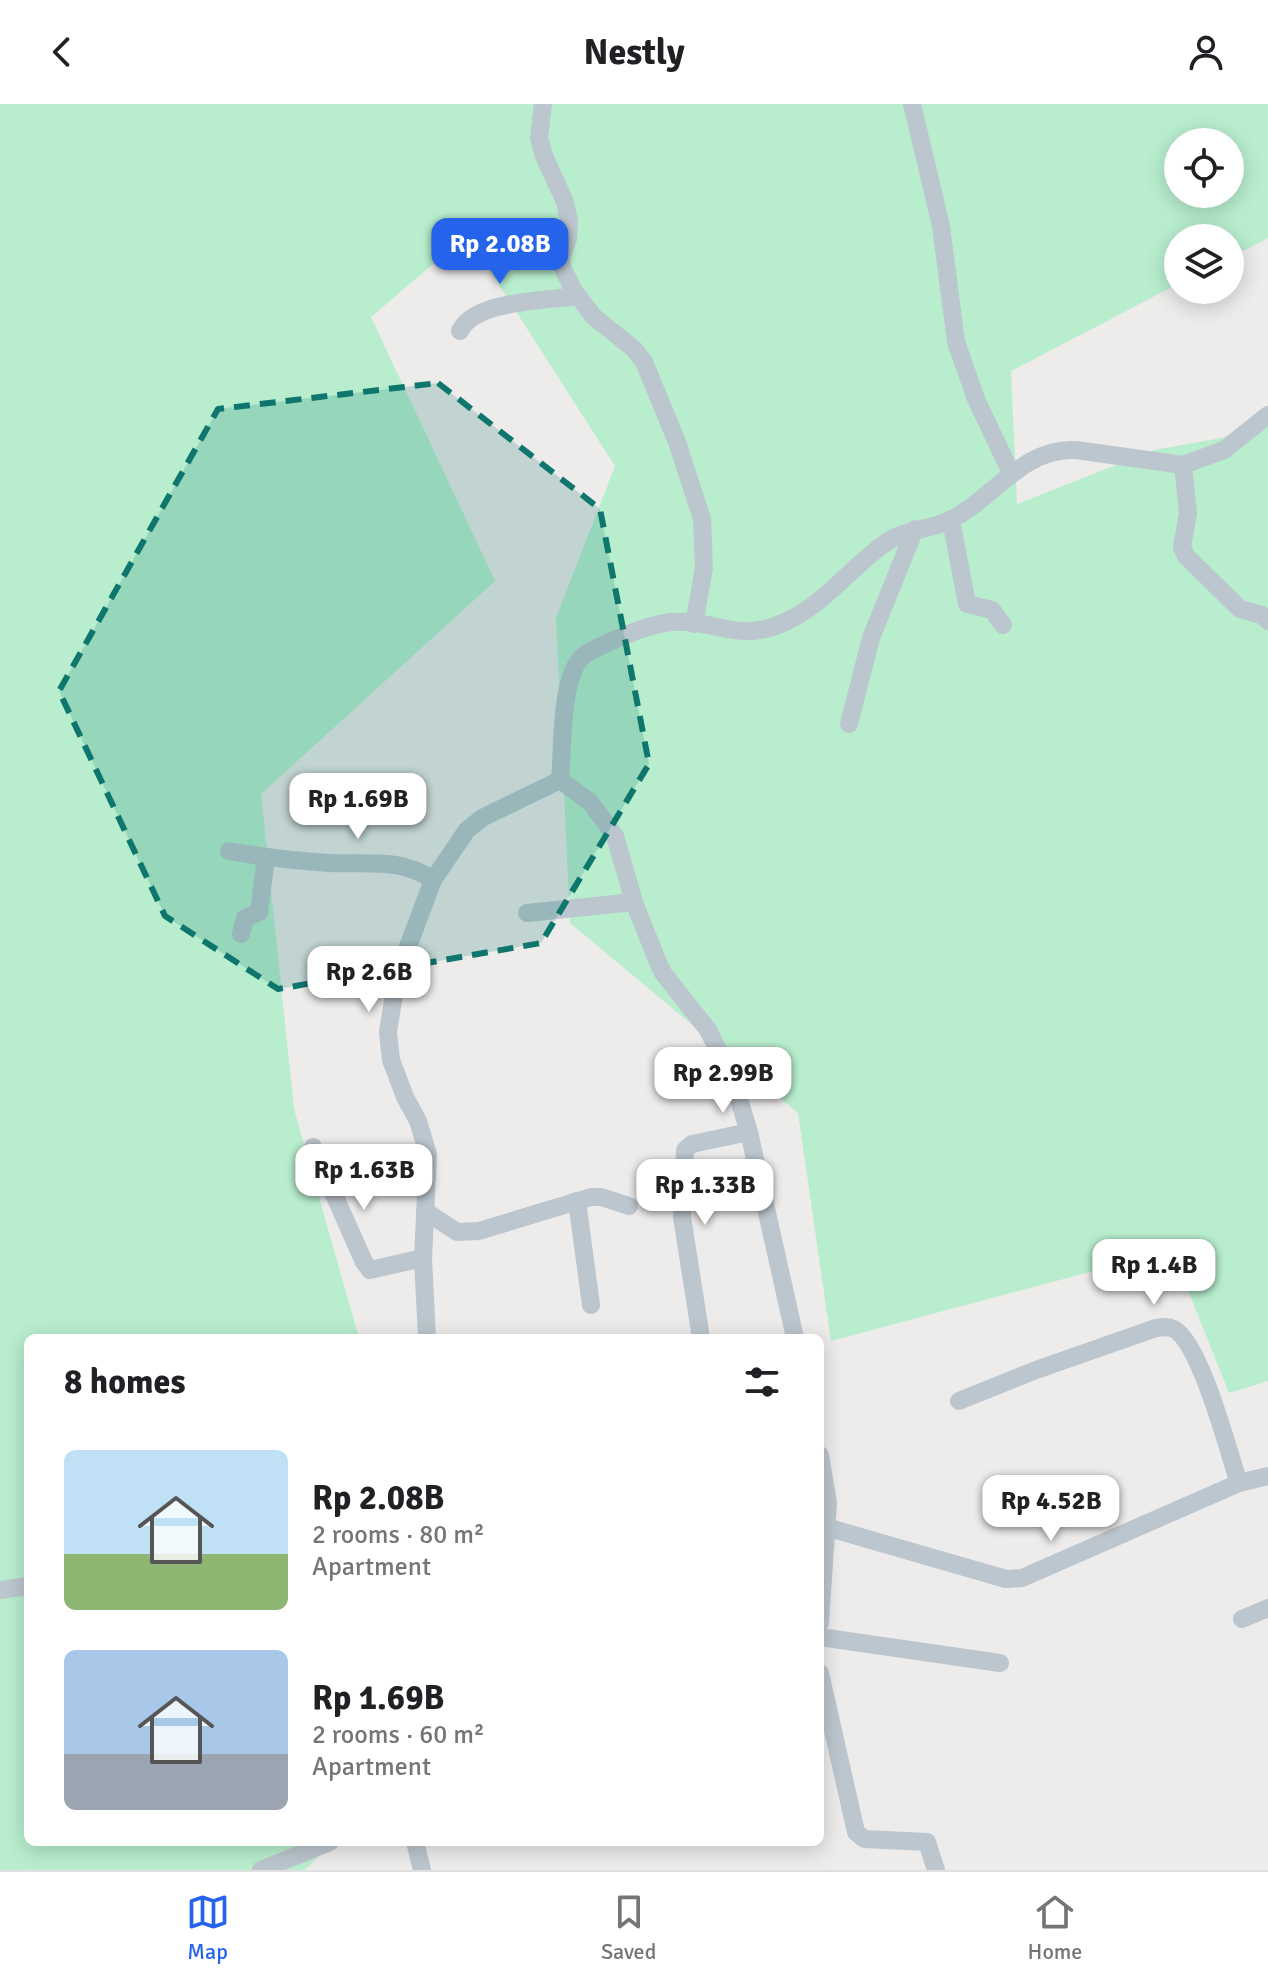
<!DOCTYPE html>
<meta charset="utf-8">
<style>
body{margin:0;font-family:Signika,sans-serif;background:#f2f2f2;color:#202124;height:100vh;display:flex;flex-direction:column;font-size:30px;white-space:nowrap}
*{box-sizing:border-box;margin:0}
p{font-size:26px;color:#757577}
.icon{flex:none;width:44px;height:44px;fill:none;stroke:currentColor;stroke-width:2;stroke-linecap:round;stroke-linejoin:round}
.map{position:relative;flex:1;overflow:hidden}
.panel{position:absolute;left:24px;top:1230px;width:800px;height:512px;display:flex;flex-direction:column;background:#fff;border-radius:12px;box-shadow:0 4px 20px #0003}
.panel>*{flex:none}
.tools{position:absolute;left:1164px;top:24px;display:grid;gap:16px}
.tools a{display:grid;place-items:center;width:80px;height:80px;border-radius:50%;background:#fff;box-shadow:0 4px 20px #0003;font-size:40px}
.price{position:absolute;translate:-50% -68px;padding:0 18px;border-radius:16px;background:#fff;color:#222;font-size:26px;line-height:52px;filter:drop-shadow(0 2px 4px #0008)}
.price::after{content:'';position:absolute;left:50%;top:48px;width:24px;height:18px;margin-left:-12px;background:inherit;clip-path:polygon(0 0,100% 0,50% 100%)}
.price.selected{background:#2563eb;color:#fff}
ul{padding:0;list-style:none}
li{display:flex;align-items:center;gap:24px;height:200px;padding:0 40px}
li span{display:grid;place-items:center;flex:none;width:224px;height:160px;border-radius:12px;color:#555}
li>.icon{margin-inline-start:auto}
span .icon{width:96px;height:96px;fill:#fffc;stroke-width:1}
li b{font-size:34px}
h2{display:flex;justify-content:space-between;align-items:center;height:96px;padding:0 40px;font-size:34px}
header{display:flex;justify-content:space-between;align-items:center;height:104px;padding:0 40px;background:#fff;font-size:36px;font-weight:700}
.tab-bar{display:flex;justify-content:space-around;align-items:center;height:112px;border-top:2px solid #e0e0e0;background:#fff;font-size:22px;color:#757577}
.tab-bar a{display:grid;justify-items:center;gap:4px}
.tab-bar .selected{color:#2563eb}
.map>svg:first-child{display:block}
.green{fill:#b8eece;fill-rule:evenodd}
.lines{fill:none;stroke-linecap:round;stroke-linejoin:round}
.street{stroke:#bcc6ce;stroke-width:18}
.marked{fill:#0f766e;fill-opacity:0.2;stroke:#0f766e;stroke-width:6;stroke-dasharray:16 10;stroke-linejoin:round}
</style>
<header><svg class="icon" aria-label="back" viewBox="0 0 24 24"><path d="M15 5l-7 7 7 7"/></svg>Nestly<svg class="icon" aria-label="person" viewBox="0 0 24 24"><circle cx="12" cy="8" r="4"/><path d="M4 21q1-7 8-7t8 7"/></svg></header>
<div class="map">
<svg width="1268" height="1766" viewBox="0 0 1268 1766">
<rect width="100%" height="100%" fill="#eeebeb"/>
<path class="green" d="M0 0H1268V134L1230 154V134H1178V180L1011 267 1017 400 1154 346 1249 329 1268 313V1277L1229 1289 1172 1146 831 1237 798 1009 570 819 556 514 615 362 467 131 371 213 495 477 261 690 294 1005 359 1234H28V1738H327L326 1745 305 1766H0ZM1178 38H1230V90H1178Z"/>
<g class="lines">
<g class="street">
<path d="M543 0 539 34 544 52 565 98 569 117 568 135 561 154 562 163 574 187 594 213 634 245 644 258 677 338 702 415 704 464 694 520"/>
<path d="M912 0 941 122 956 238 976 295 1011 369"/>
<path d="M460 227C475 196 546 197 578 192"/>
<path d="M1183 361 1188 409 1182 443 1186 452 1240 505 1262 511 1268 517"/>
<path d="M951 416 967 500 992 506 1003 521"/>
<path d="M849 620 871 534 915 425"/>
<path d="M229 747C262 753 296 757 329 759 367 761 400 753 433 776"/>
<path d="M527 809 634 798"/>
<path d="M241 830 245 814 259 808 266 754"/>
<path d="M313 1043 364 1158 370 1166 423 1154"/>
<path d="M577 1097 591 1201"/>
<path d="M425 1107 457 1128 479 1127 591 1093H601L629 1102"/>
<path d="M427 1234 423 1154 428 1050 418 1017 405 993 391 956 388 928 397 872 433 776 467 726 482 714 560 676"/>
<path d="M701 1234 682 1113 685 1046 692 1040 749 1028"/>
<path d="M795 1234 749 1028 733 976 708 926 663 869 657 856 634 798 615 732 590 698 560 676C563 645 560 575 582 553 591 545 604 541 614 536 633 528 652 520 672 518 716 515 738 540 785 518 825 500 849 465 884 440 905 424 930 427 952 415 994 394 1023 343 1076 346L1183 361 1224 346 1268 311"/>
<path d="M959 1297 1036 1266 1156 1224C1162 1223 1168 1222 1174 1225 1201 1240 1228 1347 1239 1379"/>
<path d="M820 1351 828 1399 820 1519"/>
<path d="M826 1423 1006 1475 1022 1474 1239 1379 1268 1372"/>
<path d="M0 1486 28 1482"/>
<path d="M1242 1515 1268 1504"/>
<path d="M820 1533 1000 1559"/>
<path d="M820 1569 856 1728 864 1735 927 1738 936 1766"/>
<path d="M415 1738 422 1766"/>
<path d="M261 1766 330 1738"/>
</g>
</g>
<path class="marked" d="M438 279 600 405 649 660 541 839 278 885 165 812 59 587 218 305Z"/>
</svg>
<div class="tools">
<a><svg class="icon" aria-label="locate" viewBox="0 0 24 24"><circle cx="12" cy="12" r="6"/><path d="M12 2v4M12 18v4M2 12h4M18 12h4"/></svg></a>
<a><svg class="icon" aria-label="layers" viewBox="0 0 24 24"><path d="M12 4l9 5-9 5-9-5zM3 14l9 5 9-5"/></svg></a>
</div>
<b class="price selected" style="left:500px;top:182px">Rp 2.08B</b>
<b class="price" style="left:358px;top:737px">Rp 1.69B</b>
<b class="price" style="left:369px;top:910px">Rp 2.6B</b>
<b class="price" style="left:723px;top:1011px">Rp 2.99B</b>
<b class="price" style="left:364px;top:1108px">Rp 1.63B</b>
<b class="price" style="left:705px;top:1123px">Rp 1.33B</b>
<b class="price" style="left:1154px;top:1203px">Rp 1.4B</b>
<b class="price" style="left:1051px;top:1439px">Rp 4.52B</b>
<section class="panel">
<h2>8 homes<svg class="icon" aria-label="filters" viewBox="0 0 24 24"><path d="M4 7h16M4 17h16"/><circle cx="9" cy="7" r="2"/><circle cx="15" cy="17" r="2"/></svg></h2>
<ul>
<li><span style="background:linear-gradient(#bfe0f5 65%,#8fb573 0)"><svg class="icon" aria-label="home" viewBox="0 0 24 24"><path d="M3 11l9-7 9 7M6 9v11h12V9"/></svg></span><div><b>Rp 2.08B</b><p>2 rooms · 80 m²</p><p>Apartment</p></div></li>
<li><span style="background:linear-gradient(#a9c7e8 65%,#9aa5b1 0)"><svg class="icon" aria-label="home" viewBox="0 0 24 24"><path d="M3 11l9-7 9 7M6 9v11h12V9"/></svg></span><div><b>Rp 1.69B</b><p>2 rooms · 60 m²</p><p>Apartment</p></div></li>
</ul>
</section>
</div>
<nav class="tab-bar">
<a class="selected"><svg class="icon" aria-label="map" viewBox="0 0 24 24"><path d="M3 6l6-2 6 2 6-2v14l-6 2-6-2-6 2zM9 4v14M15 6v14"/></svg>Map</a>
<a><svg class="icon" aria-label="saved" viewBox="0 0 24 24"><path d="M7 4h10v16l-5-4-5 4z"/></svg>Saved</a>
<a><svg class="icon" aria-label="home" viewBox="0 0 24 24"><path d="M3 11l9-7 9 7M6 9v11h12V9"/></svg>Home</a>
</nav>
